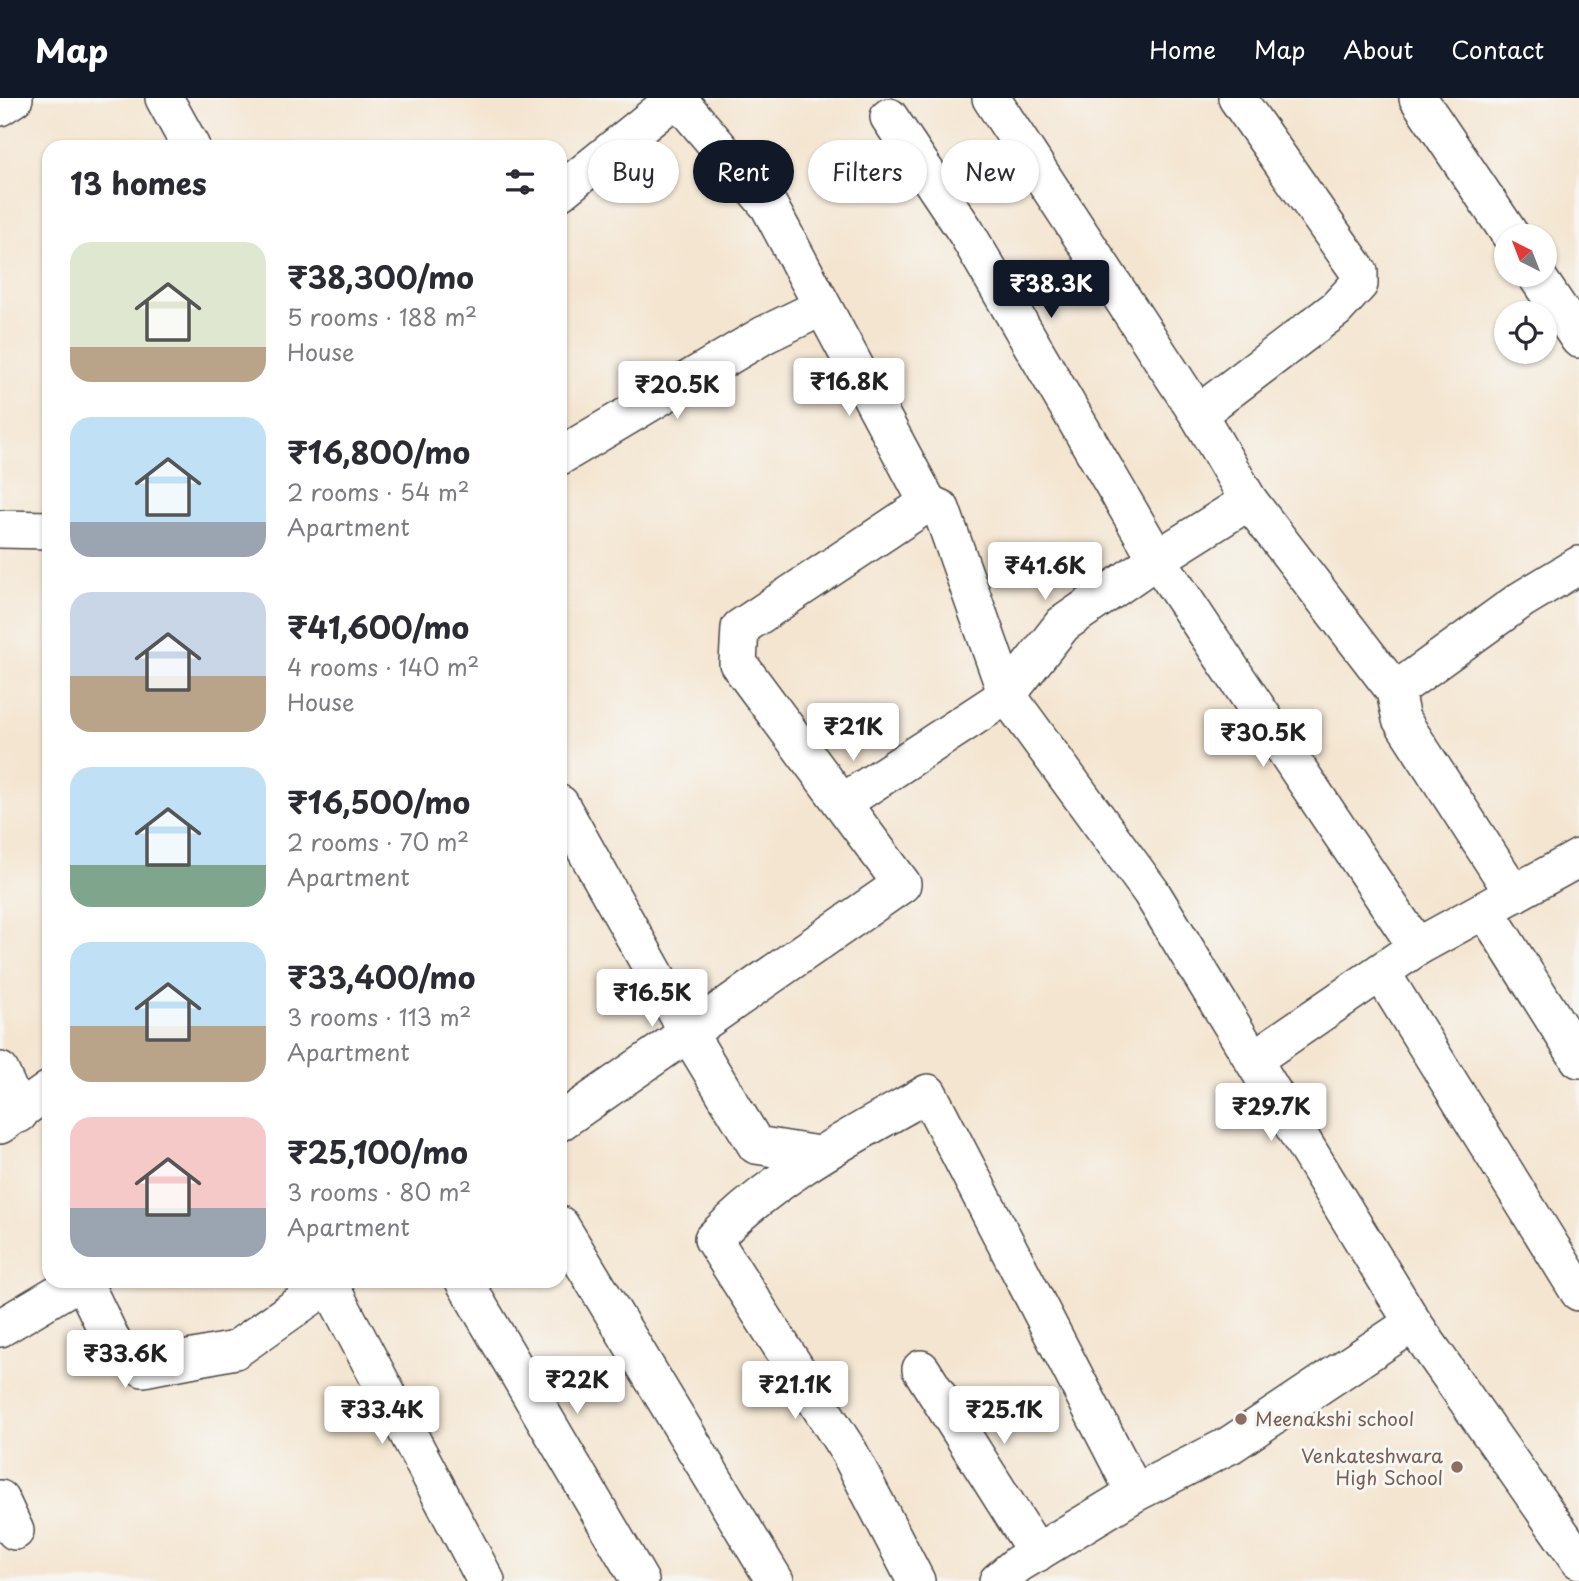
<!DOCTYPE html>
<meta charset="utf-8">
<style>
body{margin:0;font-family:"Playpen Sans",sans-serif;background:#f2f2f3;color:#2b2b33;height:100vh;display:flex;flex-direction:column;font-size:26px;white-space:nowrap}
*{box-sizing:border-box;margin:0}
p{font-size:23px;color:#7c7c81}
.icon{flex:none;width:38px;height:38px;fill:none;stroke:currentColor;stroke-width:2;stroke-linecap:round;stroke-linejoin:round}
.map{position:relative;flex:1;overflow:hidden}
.drawer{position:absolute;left:42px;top:42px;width:525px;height:1148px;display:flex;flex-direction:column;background:#fff;border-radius:21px;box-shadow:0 2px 5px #0004}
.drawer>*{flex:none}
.guide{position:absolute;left:588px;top:42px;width:665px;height:63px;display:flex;gap:14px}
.needle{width:46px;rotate:318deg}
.controls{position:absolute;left:1494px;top:126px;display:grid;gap:14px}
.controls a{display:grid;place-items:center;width:63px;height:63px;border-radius:50%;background:#fff;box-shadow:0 2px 5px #0004;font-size:35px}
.price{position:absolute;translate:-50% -60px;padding:0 16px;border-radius:7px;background:#fff;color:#222;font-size:23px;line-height:46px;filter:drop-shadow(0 2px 4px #0008)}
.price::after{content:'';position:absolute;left:50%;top:42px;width:21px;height:16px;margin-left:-10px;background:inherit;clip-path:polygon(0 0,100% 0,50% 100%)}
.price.active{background:#111827;color:#fff}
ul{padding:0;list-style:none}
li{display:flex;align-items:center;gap:21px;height:175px;padding:0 28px}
li span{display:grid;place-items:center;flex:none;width:196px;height:140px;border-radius:21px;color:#555}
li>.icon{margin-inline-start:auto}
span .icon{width:84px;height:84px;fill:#fffc;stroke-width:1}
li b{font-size:30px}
h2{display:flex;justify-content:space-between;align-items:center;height:84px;padding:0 28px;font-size:30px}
.tag{padding:0 24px;border-radius:32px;background:#fff;box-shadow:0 2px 5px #0004;font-size:24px;line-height:63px}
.tag.active{background:#111827;color:#fff}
header{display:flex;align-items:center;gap:42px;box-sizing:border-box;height:98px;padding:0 35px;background:#111827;color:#fff}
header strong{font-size:33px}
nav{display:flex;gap:38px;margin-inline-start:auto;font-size:24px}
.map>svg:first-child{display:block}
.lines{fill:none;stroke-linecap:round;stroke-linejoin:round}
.street-casing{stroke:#494744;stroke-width:40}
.street{stroke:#fff;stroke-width:37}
.education-dot{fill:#8d6e63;stroke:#f6f6f2;stroke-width:2.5}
.labels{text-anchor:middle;stroke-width:6;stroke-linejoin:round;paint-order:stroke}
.education-label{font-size:19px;fill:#785e54;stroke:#f6f6f2;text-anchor:start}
</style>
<header>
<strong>Map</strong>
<nav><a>Home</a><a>Map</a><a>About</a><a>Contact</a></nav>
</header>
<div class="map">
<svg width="1579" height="1483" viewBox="0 0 1579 1483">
<rect width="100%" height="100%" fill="#f6f6f2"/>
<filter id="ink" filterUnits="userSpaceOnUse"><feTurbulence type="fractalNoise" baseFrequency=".0143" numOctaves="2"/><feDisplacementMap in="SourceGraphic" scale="14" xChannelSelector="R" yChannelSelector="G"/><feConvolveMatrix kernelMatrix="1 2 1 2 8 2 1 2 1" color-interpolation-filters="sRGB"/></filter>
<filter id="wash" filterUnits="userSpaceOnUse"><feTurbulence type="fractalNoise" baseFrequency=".00686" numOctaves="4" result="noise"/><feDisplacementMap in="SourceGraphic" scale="28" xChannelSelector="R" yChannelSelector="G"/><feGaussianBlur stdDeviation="1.57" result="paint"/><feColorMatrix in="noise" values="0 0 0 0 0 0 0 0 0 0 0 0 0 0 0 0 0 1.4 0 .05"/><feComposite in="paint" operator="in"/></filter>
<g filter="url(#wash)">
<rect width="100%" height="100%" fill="#f4e5d0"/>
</g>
<g filter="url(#ink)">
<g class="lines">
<g class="street-casing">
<g id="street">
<path d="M164 0 191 49"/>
<path d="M677 0 769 108 928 405 941 411 1007 597 1063 526 1157 461 1249 403"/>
<path d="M991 0 1198 316 1249 403 1395 593 1401 621 1514 796"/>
<path d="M1418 0 1511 138"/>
<path d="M0 9 14 0"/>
<path d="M889 19 966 134 1157 461 1417 849"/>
<path d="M560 94 676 0"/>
<path d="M1536 177 1579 241"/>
<path d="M1198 316 1336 211 1359 186V174L1237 0"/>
<path d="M560 358 764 237 822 209"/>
<path d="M0 431 49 432"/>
<path d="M1395 593 1521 502 1579 467"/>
<path d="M842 705 1007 597 1151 794 1413 1225 1579 1462"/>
<path d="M560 706 687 933 756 1047 818 1057"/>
<path d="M1485 812 1579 961"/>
<path d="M1381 874 1579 1194"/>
<path d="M1254 961 1417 849 1579 760"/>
<path d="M0 973 19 1016"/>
<path d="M560 1024 902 786 738 565 740 530 928 405"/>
<path d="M0 1027 49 992"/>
<path d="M560 1127 775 1483"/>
<path d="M83 1183 113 1245 143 1270 235 1252 333 1183"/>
<path d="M464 1183 640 1483"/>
<path d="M329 1186 486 1483"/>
<path d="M0 1230 79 1183"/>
<path d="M921 1271 1037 1455"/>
<path d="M0 1401 15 1433"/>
<path d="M916 1483 849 1354 713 1141C774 1078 852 1038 928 995L1135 1395 1230 1347 1413 1225"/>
<path d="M998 1483 1018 1466 1135 1395"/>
</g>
</g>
<use href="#street" class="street"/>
</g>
</g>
<g class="education-dot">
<circle cx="1241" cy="1321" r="7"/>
<circle cx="1457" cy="1369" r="7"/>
</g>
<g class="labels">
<g class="education-label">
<text x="1255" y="1328">Meenakshi school</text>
<text x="1443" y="1365" text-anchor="end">Venkateshwara<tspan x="1443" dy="22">High School</tspan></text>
</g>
</g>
</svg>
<div class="controls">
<a><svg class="needle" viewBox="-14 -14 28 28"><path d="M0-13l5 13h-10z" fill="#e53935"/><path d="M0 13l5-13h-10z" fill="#7c7c81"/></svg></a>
<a><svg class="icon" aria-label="locate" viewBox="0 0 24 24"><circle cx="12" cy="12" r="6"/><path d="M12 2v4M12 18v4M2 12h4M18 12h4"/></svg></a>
</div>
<b class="price active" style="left:1051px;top:222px">₹38.3K</b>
<b class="price" style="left:849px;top:320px">₹16.8K</b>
<b class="price" style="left:677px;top:323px">₹20.5K</b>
<b class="price" style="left:1045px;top:504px">₹41.6K</b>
<b class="price" style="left:853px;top:665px">₹21K</b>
<b class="price" style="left:1263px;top:671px">₹30.5K</b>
<b class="price" style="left:652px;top:931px">₹16.5K</b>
<b class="price" style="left:1271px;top:1045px">₹29.7K</b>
<b class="price" style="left:125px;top:1292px">₹33.6K</b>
<b class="price" style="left:577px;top:1318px">₹22K</b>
<b class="price" style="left:795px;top:1323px">₹21.1K</b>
<b class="price" style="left:382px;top:1348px">₹33.4K</b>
<b class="price" style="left:1004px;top:1348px">₹25.1K</b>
<div class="guide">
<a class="tag">Buy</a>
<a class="tag active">Rent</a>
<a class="tag">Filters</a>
<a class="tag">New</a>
</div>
<section class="drawer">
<h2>13 homes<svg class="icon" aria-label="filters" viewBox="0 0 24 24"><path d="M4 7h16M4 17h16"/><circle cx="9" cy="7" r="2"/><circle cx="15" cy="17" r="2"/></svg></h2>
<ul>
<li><span style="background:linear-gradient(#dfe7d0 75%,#b9a48a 0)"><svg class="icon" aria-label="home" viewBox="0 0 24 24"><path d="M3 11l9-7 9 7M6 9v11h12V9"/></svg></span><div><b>₹38,300/mo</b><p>5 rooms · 188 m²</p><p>House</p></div></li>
<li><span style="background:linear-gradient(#bfe0f5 75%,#9aa5b1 0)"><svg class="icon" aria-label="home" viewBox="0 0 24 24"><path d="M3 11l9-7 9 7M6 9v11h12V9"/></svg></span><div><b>₹16,800/mo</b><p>2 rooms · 54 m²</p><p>Apartment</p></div></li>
<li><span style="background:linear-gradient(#c9d6e8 60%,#b9a48a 0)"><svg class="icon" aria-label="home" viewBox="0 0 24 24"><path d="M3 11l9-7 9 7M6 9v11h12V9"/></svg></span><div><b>₹41,600/mo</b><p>4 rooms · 140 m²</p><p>House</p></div></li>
<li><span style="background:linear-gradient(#bfe0f5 70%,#7fa58c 0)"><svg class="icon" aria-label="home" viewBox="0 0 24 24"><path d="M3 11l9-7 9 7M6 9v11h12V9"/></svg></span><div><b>₹16,500/mo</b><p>2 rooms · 70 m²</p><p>Apartment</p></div></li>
<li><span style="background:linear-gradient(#bfe0f5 60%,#b9a48a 0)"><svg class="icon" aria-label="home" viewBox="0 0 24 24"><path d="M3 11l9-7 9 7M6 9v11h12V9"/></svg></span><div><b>₹33,400/mo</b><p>3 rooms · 113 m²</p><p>Apartment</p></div></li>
<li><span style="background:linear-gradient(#f6c9c9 65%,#9aa5b1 0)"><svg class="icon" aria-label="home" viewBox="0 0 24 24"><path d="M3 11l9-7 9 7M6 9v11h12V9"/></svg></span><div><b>₹25,100/mo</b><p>3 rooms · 80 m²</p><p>Apartment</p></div></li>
</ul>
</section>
</div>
